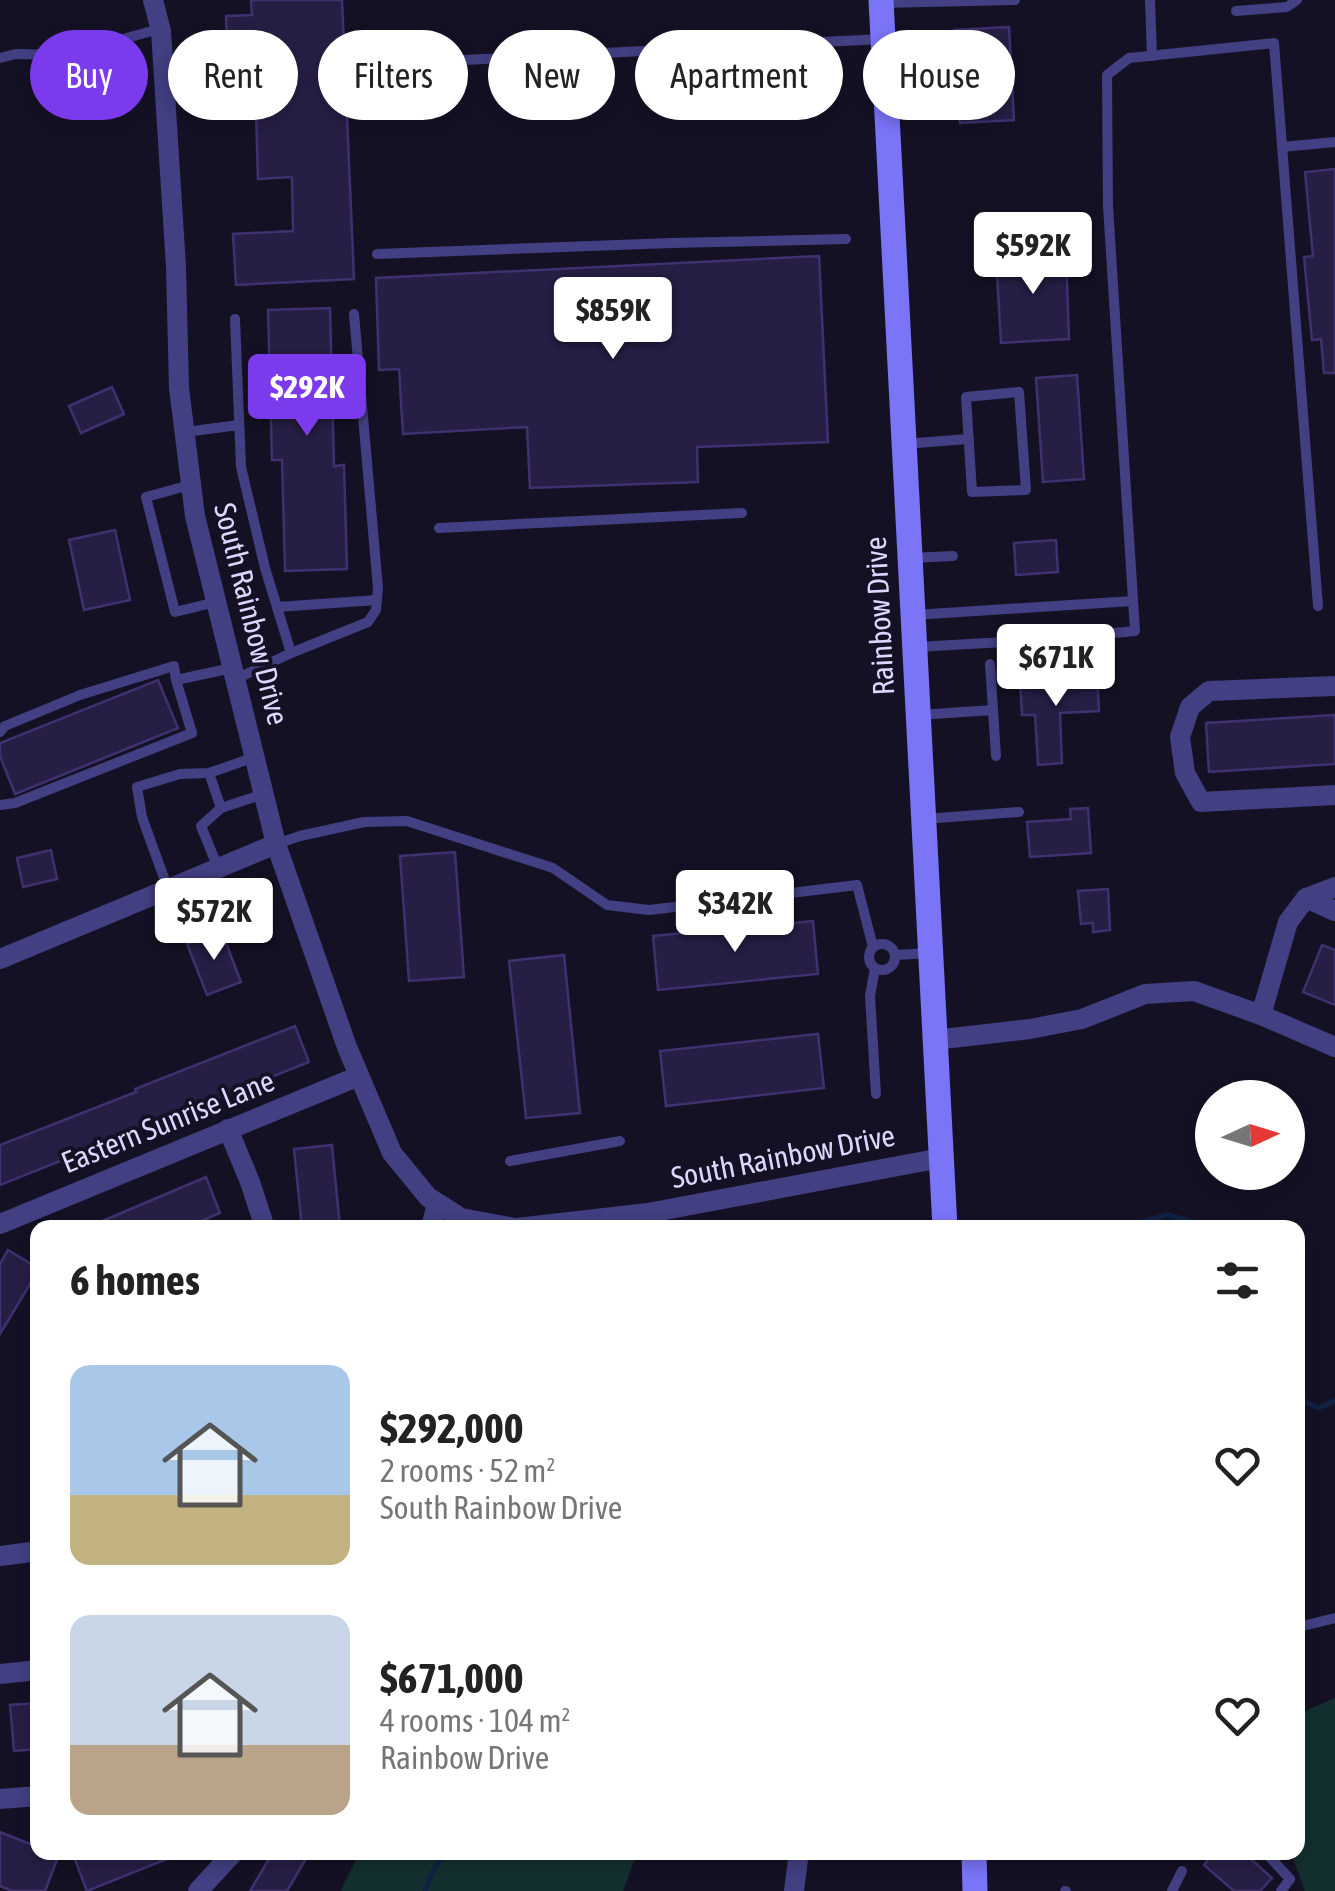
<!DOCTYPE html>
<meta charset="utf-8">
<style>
body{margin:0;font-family:"Asap Condensed",sans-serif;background:#f2f2f2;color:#222;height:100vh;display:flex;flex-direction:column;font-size:38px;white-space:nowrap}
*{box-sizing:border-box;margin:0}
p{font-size:32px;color:#767676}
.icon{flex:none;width:55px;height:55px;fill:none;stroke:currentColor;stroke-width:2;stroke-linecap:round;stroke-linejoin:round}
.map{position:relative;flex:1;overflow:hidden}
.sheet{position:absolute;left:30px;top:1220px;width:1275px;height:640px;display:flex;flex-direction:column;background:#fff;border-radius:20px;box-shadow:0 5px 15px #0003}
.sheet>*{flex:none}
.banner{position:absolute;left:30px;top:30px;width:1275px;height:90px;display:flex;gap:20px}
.needle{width:65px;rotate:86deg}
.fabs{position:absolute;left:1195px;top:1080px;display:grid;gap:20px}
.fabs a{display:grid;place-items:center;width:110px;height:110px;border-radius:50%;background:#fff;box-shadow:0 5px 15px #0003;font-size:50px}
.price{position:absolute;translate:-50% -85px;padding:0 22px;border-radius:10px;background:#fff;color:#222;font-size:32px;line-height:65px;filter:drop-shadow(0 2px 5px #0008)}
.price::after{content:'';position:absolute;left:50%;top:60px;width:30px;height:22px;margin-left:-15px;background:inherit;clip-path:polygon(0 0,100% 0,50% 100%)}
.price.selected{background:#7c3aed;color:#fff}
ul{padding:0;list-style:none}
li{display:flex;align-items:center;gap:30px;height:250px;padding:0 40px}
li span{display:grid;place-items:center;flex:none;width:280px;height:200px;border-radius:20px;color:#555}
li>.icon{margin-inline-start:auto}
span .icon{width:120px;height:120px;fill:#fffc;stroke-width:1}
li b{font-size:42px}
h2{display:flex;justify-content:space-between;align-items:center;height:120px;padding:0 40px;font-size:42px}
.chip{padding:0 35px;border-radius:45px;background:#fff;box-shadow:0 5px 15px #0003;font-size:35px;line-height:90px}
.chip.selected{background:#7c3aed;color:#fff}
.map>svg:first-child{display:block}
.green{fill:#142f2f}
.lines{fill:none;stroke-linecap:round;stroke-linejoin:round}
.stream{stroke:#0f2246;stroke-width:5}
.building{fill:#271e45;stroke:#3f3170;stroke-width:2.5}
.lane{stroke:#423f82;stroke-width:10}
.street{stroke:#423f82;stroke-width:20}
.secondary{stroke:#7a74f7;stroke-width:25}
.labels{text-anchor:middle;stroke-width:8;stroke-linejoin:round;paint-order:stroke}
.street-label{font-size:30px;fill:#dcd7fd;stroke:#151125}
</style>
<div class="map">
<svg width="1335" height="1891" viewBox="0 0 1335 1891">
<rect width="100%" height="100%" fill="#151125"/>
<g class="green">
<path d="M1335 1698V1891H1305L1291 1853 1298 1852V1714Z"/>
<path d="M359 1853V1852L637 1853 623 1891H341Z"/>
</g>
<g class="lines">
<g class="stream">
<path d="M1120 1228 1167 1215 1217 1228"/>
<path d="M1298 1398 1318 1408 1335 1401"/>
<path d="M425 1891 435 1867 448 1852"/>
</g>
</g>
<g class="building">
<path d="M251 0H342L354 279 236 285 233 234 293 231 292 177 258 179 256 113 230 114 226 16 252 15Z"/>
<path d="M1009 27 1014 120 960 123 954 30Z"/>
<path d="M1335 169V373H1324L1321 339 1312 340 1304 257 1313 256 1305 172Z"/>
<path d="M1066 251 1069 339 1001 343 996 256Z"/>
<path d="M819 256 828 442 697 447 698 482 530 488 527 427 403 434 399 369 379 370 376 278Z"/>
<path d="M330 308 334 466 344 465 347 569 285 571 282 460H272L268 310Z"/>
<path d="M1077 375 1084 479 1043 482 1036 378Z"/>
<path d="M112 387 124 414 81 433 69 406Z"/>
<path d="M115 530 130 600 84 610 69 540Z"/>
<path d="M1056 540 1058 572 1016 575 1014 543Z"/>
<path d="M1097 676 1099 711 1060 713 1062 763 1038 765 1035 715H1022L1020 680Z"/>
<path d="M158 680 178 728 15 794 0 756V743Z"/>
<path d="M1335 715V764L1209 772 1206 723Z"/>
<path d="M1088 808 1091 853 1030 857 1027 822 1071 819 1070 809Z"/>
<path d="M51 850 57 879 23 887 17 858Z"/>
<path d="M455 852 464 977 409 981 400 856Z"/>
<path d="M1108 889 1110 930 1093 932V923L1081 924 1078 891Z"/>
<path d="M813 921 818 974 658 990 653 936Z"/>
<path d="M221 930 241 982 207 995 187 944Z"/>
<path d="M1322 945 1335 950V1005L1303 992Z"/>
<path d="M564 955 580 1113 526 1118 509 961Z"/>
<path d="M295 1026 309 1062 0 1185V1145L136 1092 135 1089Z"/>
<path d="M818 1034 824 1088 666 1106 660 1051Z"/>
<path d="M332 1145 340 1228H302L294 1149Z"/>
<path d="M206 1177 220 1213 185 1228H86Z"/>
<path d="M8 1250 38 1268V1271L0 1334V1264Z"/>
<path d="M38 1703V1749L14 1751 10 1705Z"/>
<path d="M0 1832 38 1847V1852H60L45 1891H12L0 1886Z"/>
<path d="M72 1852H182V1853L87 1891Z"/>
<path d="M273 1852H310L287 1891H250Z"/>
<path d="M1214 1852H1243L1272 1878 1260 1891H1234L1204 1865Z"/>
</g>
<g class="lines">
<g class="lane">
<path d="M1150 0 1152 56"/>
<path d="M882 3 1015 0"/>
<path d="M1236 11 1287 7 1297 0"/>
<path d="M0 58 16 54 66 55 159 29"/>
<path d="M364 65 882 39"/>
<path d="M1282 147 1335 142"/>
<path d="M377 254 672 243 846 239"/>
<path d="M235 319 241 467 265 568 291 653"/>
<path d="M1019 392 1026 490 972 492 966 397Z"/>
<path d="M185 432 239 425"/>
<path d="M904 444 968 439"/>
<path d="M190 485 146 497 175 612 216 602"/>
<path d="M439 528 742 513"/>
<path d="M911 558 953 556"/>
<path d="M277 607 377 600"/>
<path d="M914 615 1133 601"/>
<path d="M916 647 1041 640 1135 631 1108 206 1107 75 1129 58 1274 43 1318 606"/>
<path d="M990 664 996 756"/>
<path d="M236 679 291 653 368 622 376 610 378 588 354 314"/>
<path d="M176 680 232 668"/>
<path d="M919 715 993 710"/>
<path d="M0 732 5 726 80 695 174 666 176 680 192 733 15 803 0 805"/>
<path d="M209 773 221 808"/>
<path d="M924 819 1019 812"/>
<path d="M276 844 300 836 364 822 407 821 553 868 607 905 649 910 857 885 873 947"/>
<path d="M218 868 201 826 221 808 264 794"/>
<path d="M168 889 142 817 137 787 180 774 209 773 255 757"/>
<circle cx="882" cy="957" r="13"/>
<path d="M896 955 929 953"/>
<path d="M875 968 870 996 876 1094"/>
<path d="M510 1161 620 1141"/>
<path d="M1298 1627 1335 1618"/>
<path d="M1265 1852 1290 1879 1281 1891"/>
<path d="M1065 1891H1066"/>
<path d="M1172 1891 1182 1871"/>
</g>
<g class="street">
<path d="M153 0 161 31 176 267 179 388 195 516 276 844 347 1047 392 1153 428 1197 461 1218 515 1228"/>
<path d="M1335 686 1209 691 1190 707 1180 737 1185 773 1201 802 1335 795"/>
<path d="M1306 898 1335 911"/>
<path d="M0 959 276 844"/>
<path d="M1261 1015 1288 922 1306 898 1335 887"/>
<path d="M934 1040 1030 1029 1082 1019 1145 994 1194 991 1261 1015 1335 1047"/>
<path d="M228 1129 250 1182 265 1228"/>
<path d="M0 1224 359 1076"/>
<path d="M431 1228 437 1203"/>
<path d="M517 1228 648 1213 941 1158"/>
<path d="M0 1556 38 1551"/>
<path d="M0 1674 38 1670"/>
<path d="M0 1799 38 1796"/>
<path d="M198 1891 234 1852"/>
<path d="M794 1891 799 1852"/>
</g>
<g class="secondary">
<path d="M881 0 945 1228"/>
<path d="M974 1852 975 1891"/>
</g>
</g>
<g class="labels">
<g class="street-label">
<text transform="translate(251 614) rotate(76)" y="10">South Rainbow Drive</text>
<text transform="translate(880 616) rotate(-93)" y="10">Rainbow Drive</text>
<text transform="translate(168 1122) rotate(-22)" y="10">Eastern Sunrise Lane</text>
<text transform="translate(783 1157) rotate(-11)" y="10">South Rainbow Drive</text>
</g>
</g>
</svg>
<div class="fabs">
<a><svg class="needle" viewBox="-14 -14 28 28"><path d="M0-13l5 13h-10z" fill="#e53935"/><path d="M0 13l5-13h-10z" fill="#767676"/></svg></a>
</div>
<b class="price" style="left:1033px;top:297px">$592K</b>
<b class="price" style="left:613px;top:362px">$859K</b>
<b class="price selected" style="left:307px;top:439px">$292K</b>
<b class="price" style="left:1056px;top:709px">$671K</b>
<b class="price" style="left:735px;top:955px">$342K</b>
<b class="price" style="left:214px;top:963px">$572K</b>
<div class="banner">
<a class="chip selected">Buy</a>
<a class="chip">Rent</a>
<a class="chip">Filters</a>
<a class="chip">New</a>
<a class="chip">Apartment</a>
<a class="chip">House</a>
</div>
<section class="sheet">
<h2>6 homes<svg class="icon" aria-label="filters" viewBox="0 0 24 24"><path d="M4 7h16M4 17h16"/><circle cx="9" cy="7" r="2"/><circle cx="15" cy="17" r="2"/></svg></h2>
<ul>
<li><span style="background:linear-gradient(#a9c7e8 65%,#c2b280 0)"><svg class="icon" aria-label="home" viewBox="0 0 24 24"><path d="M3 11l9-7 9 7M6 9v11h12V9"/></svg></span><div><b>$292,000</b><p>2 rooms · 52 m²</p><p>South Rainbow Drive</p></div><svg class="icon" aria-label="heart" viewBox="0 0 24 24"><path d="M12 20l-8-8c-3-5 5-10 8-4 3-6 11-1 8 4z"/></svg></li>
<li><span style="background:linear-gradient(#c9d6e8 65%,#b9a48a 0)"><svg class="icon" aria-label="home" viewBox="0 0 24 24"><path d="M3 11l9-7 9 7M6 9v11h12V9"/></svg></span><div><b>$671,000</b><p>4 rooms · 104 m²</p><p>Rainbow Drive</p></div><svg class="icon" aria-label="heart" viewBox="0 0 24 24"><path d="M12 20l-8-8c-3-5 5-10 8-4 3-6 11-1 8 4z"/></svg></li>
</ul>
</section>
</div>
